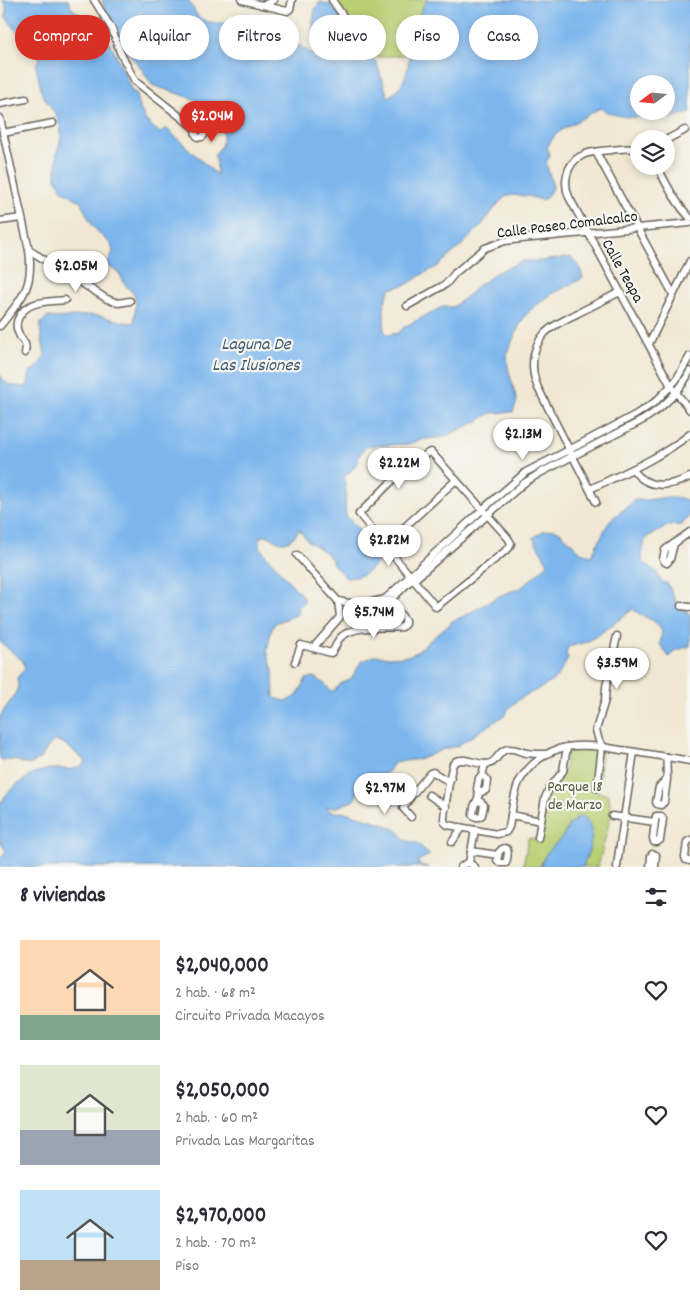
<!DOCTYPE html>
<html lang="es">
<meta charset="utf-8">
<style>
body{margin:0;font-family:Dekko,sans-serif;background:#f2f2f3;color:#2b2b33;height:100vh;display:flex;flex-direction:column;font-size:19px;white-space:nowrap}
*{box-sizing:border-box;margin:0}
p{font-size:16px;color:#7c7c81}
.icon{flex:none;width:28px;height:28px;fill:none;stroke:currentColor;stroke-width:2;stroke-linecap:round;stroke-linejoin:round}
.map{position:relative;height:867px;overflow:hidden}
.details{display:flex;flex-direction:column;background:#fff;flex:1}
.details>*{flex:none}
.hud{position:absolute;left:15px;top:15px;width:660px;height:45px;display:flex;gap:10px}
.needle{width:32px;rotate:254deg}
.tools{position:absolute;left:630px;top:75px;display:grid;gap:10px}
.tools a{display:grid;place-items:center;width:45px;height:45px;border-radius:50%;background:#fff;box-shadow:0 2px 8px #0003;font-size:25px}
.price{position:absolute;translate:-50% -42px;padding:0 11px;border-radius:18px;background:#fff;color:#222;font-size:16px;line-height:32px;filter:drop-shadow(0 1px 2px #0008)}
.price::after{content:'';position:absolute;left:50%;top:30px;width:15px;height:11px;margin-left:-8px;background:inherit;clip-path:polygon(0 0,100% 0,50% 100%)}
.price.current{background:#d93025;color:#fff}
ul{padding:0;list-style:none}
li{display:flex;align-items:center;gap:15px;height:125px;padding:0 20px}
li span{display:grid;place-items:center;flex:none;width:140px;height:100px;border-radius:0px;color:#555}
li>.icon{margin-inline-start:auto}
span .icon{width:60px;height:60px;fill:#fffc;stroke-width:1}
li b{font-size:21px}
h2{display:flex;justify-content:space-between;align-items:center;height:60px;padding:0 20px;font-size:21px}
.tag{padding:0 18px;border-radius:22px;background:#fff;box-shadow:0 2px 8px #0003;font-size:18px;line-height:45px}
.tag.current{background:#d93025;color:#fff}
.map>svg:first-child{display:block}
.green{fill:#b9cf73;stroke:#6a7648}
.water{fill:#7bb6ed;stroke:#4c6984;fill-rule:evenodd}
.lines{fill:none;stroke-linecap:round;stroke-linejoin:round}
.minor-casing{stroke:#67635c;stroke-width:9}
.minor{stroke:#fff;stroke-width:6}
.labels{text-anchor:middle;stroke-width:4.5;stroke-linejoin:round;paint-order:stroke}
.street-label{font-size:16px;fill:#1c1c1c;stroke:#f6f6f2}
.park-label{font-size:16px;fill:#535b3a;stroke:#f6f6f2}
.water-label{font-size:18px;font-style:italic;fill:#425a70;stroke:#f6f6f2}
</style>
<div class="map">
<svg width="690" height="867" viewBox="0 0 690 867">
<rect width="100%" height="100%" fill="#f6f6f2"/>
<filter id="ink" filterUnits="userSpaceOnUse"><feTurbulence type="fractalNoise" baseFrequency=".02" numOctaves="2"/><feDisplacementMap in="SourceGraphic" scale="10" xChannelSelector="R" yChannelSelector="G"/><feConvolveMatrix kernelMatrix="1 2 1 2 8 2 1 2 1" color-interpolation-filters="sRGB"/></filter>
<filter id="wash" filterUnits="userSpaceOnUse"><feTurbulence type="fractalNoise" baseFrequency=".0096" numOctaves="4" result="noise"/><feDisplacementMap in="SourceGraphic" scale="20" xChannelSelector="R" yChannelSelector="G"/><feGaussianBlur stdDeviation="1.12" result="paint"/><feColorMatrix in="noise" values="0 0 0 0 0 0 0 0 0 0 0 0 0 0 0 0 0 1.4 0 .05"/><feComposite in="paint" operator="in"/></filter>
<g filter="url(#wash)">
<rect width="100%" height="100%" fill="#f1e8d3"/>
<g class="green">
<path d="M332 0H431L412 54 373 58Z"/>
<path d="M568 747H602L598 792 609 795 611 815 598 867H583C588 851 598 829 583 816L575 821 567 829 560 841 556 843 544 857 540 867H523L528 838 538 839 548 793 564 772Z"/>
</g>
<g class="water">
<path d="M2 0H68L72 9 79 13 78 17 88 28 93 30 106 39 113 48 132 91 137 94V102L146 121 160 133 166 128 217 175 216 159 214 156 221 146 223 138V134L219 122 212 113 194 99 152 85 139 65 123 47 109 22 102 0H188L199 18 208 22 233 24 284 43 300 46 314 55 313 20 315 9 320 2 331 5 359 42 377 64 388 97C402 90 408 74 409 58 410 53 408 48 409 43 412 27 419 13 427 0H690V113L670 118 653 116 652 117C635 118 614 118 600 108L563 129 554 136 547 148 550 154 546 163 553 187 546 198 541 200 528 196 512 195 505 197 498 204 480 227 462 245 437 267 426 272 408 284 390 289 384 304V331L388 335 398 333 404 327 442 307H453L472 292 478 285 490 278 493 274 523 261H541L570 257 579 265 583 278 552 294 535 306 525 316 516 332 507 354 508 368 517 401 513 412 491 413 478 421 444 437 425 439 408 444 367 446 360 454 355 467 344 477 346 492 345 507 346 516 371 543 378 562C366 574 363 577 346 578L333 564 331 559 326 553 308 541 299 529C296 535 290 543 282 542 274 541 270 534 262 536L259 540 261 549 264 553 304 598V602L297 607 299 611 297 615 275 623 271 631 267 651 273 670 274 698 286 701 297 696 306 679 314 677C316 679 319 680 322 682 325 684 328 688 331 691H334L340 684 352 678 361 662 376 655 389 657 408 656 418 651 443 629 450 625 452 621 464 616 501 595 521 588 547 565 548 563 533 538 543 531 554 529 560 532 581 552 591 556 610 520 627 507 634 500C636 500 639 500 642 500 659 500 673 492 690 502L689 517 681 525 667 526 658 532 648 536 645 540 642 557 643 562 657 572 659 578 662 582 668 584 677 605 690 614V646L674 651 669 657 660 644 662 631 654 621 641 615 633 609 597 636 586 642 568 647 566 653 568 659C563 667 559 676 551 682 537 692 513 697 505 715L457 746 444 749 421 759 395 762 388 772 372 779 357 793 355 800 335 808 326 807C332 815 339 811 348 813 358 816 394 825 400 833 402 835 402 837 404 840L417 843 430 855 418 861 419 865 429 867H0V859L6 851 0 842V804L6 795 16 785 34 773 49 769H74L81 766 86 762C84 760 65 744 63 743 62 742 55 741 54 741L48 747 40 759 29 765 15 760H0V716L14 696 18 687 17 678 25 668 23 661 0 642V375L7 384 15 386 27 387 30 372 39 365 45 355 40 329 41 323 47 317 56 318 89 315 101 316 124 322 134 323 136 300 134 294 126 286 119 273 107 265 113 252 111 244 101 235 92 225 80 201 62 190 56 178 57 152 61 139V128L56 115 42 94 36 67 37 62 40 58 32 51 6 17V5ZM639 84H666V111H639Z"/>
<path d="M583 816C599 831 589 849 583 867H540C542 863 543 859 545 856 554 842 563 842 569 824L575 821 576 817Z"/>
</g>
</g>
<g filter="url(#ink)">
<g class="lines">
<g class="minor-casing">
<g id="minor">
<path d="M94 0 112 29 120 52 135 81 197 130"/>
<path d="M242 0 287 11 290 9 292 0"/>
<path d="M332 0 369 53"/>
<path d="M261 5 266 4 274 0"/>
<path d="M0 104 26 99"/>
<path d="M0 118 29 250C34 288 22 298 0 326"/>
<circle cx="200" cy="133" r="4.5"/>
<path d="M3 133 53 123"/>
<path d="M666 140 685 130"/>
<path d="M639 150C630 147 621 149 611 150 602 151 589 151 581 156 566 164 563 183 569 197L671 386 690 410"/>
<path d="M596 152 673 294"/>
<path d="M657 166C667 185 675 202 690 218"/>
<path d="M0 221 21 218"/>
<path d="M29 250 107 299 118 303 130 301"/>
<path d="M407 306 446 284 455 273 485 248 505 241 521 239 690 223"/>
<path d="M649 344 690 261"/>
<path d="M25 353C28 341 21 342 18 332 16 327 16 322 19 317 27 300 49 302 65 300"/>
<path d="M431 452 508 538 511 543 509 548 436 607 359 514 394 479 428 453Z"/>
<path d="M633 469C646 490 670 487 690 477"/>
<path d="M590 489C624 473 660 458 690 434"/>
<path d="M596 502 538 388C530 370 531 348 545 333 554 324 567 319 578 313 592 306 606 299 620 292"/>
<path d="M674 544 670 559 667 563 665 562 663 559 665 550 690 532"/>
<path d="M385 545 456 480"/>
<path d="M297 555 338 601"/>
<path d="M385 599 483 509 526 472 569 450 635 415 655 402 666 391 676 380 690 356"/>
<path d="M385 599 390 601 405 620V624L402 627C384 629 356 624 341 637 336 641 336 649 331 653L313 648 340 617 338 601 360 605Z"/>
<path d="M390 601 409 582 415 579 524 483 540 473 643 420C662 408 680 392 690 371"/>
<path d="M681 606 690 607"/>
<path d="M295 662 301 645 313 648"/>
<path d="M604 747 599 741 596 730 605 700 606 687 617 636"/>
<path d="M546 754C540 754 533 754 527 753 521 752 514 748 508 749 498 750 497 764 487 764 477 765 466 757 456 761 455 762 454 763 453 764 451 768 444 813 444 819 444 823 445 823 448 825L497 834 506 832 509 827C512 812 513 796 519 782 529 764 547 750 567 747 584 744 605 747 621 750 644 753 667 757 690 761"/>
<path d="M667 778 664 782 659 787 656 802 657 804 661 805 664 802 667 779C667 772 666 764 667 757"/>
<path d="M597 788 602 747"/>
<path d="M479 793 486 790 487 780 485 777 482 776"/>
<path d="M370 794 385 804H387L397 788H401L412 795 403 808 411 817"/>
<path d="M412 795 430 773 433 772 446 780 451 778"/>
<path d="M429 795 446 807"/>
<path d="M478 801 481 802 484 805 482 815 479 817H476L473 815C473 813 474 808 474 807 476 800 481 797 477 789L479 778 482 776 485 764"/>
<path d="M511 815 541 821"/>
<path d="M612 816 655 822 656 816H661L663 819 660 840 657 842H654L653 838 655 822"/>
<path d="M538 838 545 798 549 789 563 771 567 747"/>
<path d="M690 840 687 842 685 857 686 860 690 861"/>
<path d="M452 842 462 828"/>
<path d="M505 848 507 849C509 853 507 859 506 863H500L497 860 499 852 502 849Z"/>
<path d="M471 851 498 855"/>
<path d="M469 863 475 830"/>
<path d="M461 867 465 864 469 863 475 867"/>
<path d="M617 867 618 858 634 752"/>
<path d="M650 867 651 856 652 854 656 855 655 867"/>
</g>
</g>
<use href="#minor" class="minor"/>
</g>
</g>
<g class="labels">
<g class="street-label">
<text transform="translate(567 223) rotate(-7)" y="6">Calle Paseo Comalcalco</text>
<text transform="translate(624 270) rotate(61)" y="6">Calle Teapa</text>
</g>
<g class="park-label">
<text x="575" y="791">Parque 18<tspan x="575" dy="18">de Marzo</tspan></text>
</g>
<g class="water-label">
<text x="256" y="349">Laguna De<tspan x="256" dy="21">Las Ilusiones</tspan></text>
</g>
</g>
</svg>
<div class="tools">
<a><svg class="needle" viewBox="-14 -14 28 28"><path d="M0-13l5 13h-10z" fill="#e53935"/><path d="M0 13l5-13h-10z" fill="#7c7c81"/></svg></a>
<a><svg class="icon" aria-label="layers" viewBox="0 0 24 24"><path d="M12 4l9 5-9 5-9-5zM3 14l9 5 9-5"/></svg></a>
</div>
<b class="price current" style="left:212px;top:143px">$2.04M</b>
<b class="price" style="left:76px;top:293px">$2.05M</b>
<b class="price" style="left:523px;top:461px">$2.13M</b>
<b class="price" style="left:399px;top:490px">$2.22M</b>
<b class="price" style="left:389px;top:567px">$2.82M</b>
<b class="price" style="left:374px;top:639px">$5.74M</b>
<b class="price" style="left:617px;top:690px">$3.59M</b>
<b class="price" style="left:385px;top:815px">$2.97M</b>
<div class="hud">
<a class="tag current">Comprar</a>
<a class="tag">Alquilar</a>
<a class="tag">Filtros</a>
<a class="tag">Nuevo</a>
<a class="tag">Piso</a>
<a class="tag">Casa</a>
</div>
</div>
<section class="details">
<h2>8 viviendas<svg class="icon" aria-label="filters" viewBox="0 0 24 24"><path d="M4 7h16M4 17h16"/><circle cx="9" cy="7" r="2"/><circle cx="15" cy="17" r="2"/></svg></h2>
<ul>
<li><span style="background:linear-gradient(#ffd9b3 75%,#7fa58c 0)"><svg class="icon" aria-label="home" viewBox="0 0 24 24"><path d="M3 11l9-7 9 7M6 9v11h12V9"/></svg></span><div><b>$2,040,000</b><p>2 hab. · 68 m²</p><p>Circuito Privada Macayos</p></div><svg class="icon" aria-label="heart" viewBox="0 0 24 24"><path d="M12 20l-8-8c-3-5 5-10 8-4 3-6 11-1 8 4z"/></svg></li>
<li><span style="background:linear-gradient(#dfe7d0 65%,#9aa5b1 0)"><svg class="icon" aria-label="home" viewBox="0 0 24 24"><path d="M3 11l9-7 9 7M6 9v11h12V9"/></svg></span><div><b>$2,050,000</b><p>2 hab. · 60 m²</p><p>Privada Las Margaritas</p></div><svg class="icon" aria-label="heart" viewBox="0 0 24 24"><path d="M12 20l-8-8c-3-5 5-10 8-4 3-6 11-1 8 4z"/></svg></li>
<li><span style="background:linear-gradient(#bfe0f5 70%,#b9a48a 0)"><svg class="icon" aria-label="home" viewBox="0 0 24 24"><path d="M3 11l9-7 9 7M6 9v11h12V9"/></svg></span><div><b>$2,970,000</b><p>2 hab. · 70 m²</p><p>Piso</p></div><svg class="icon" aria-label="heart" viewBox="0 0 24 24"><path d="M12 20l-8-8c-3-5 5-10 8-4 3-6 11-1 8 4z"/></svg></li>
</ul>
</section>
